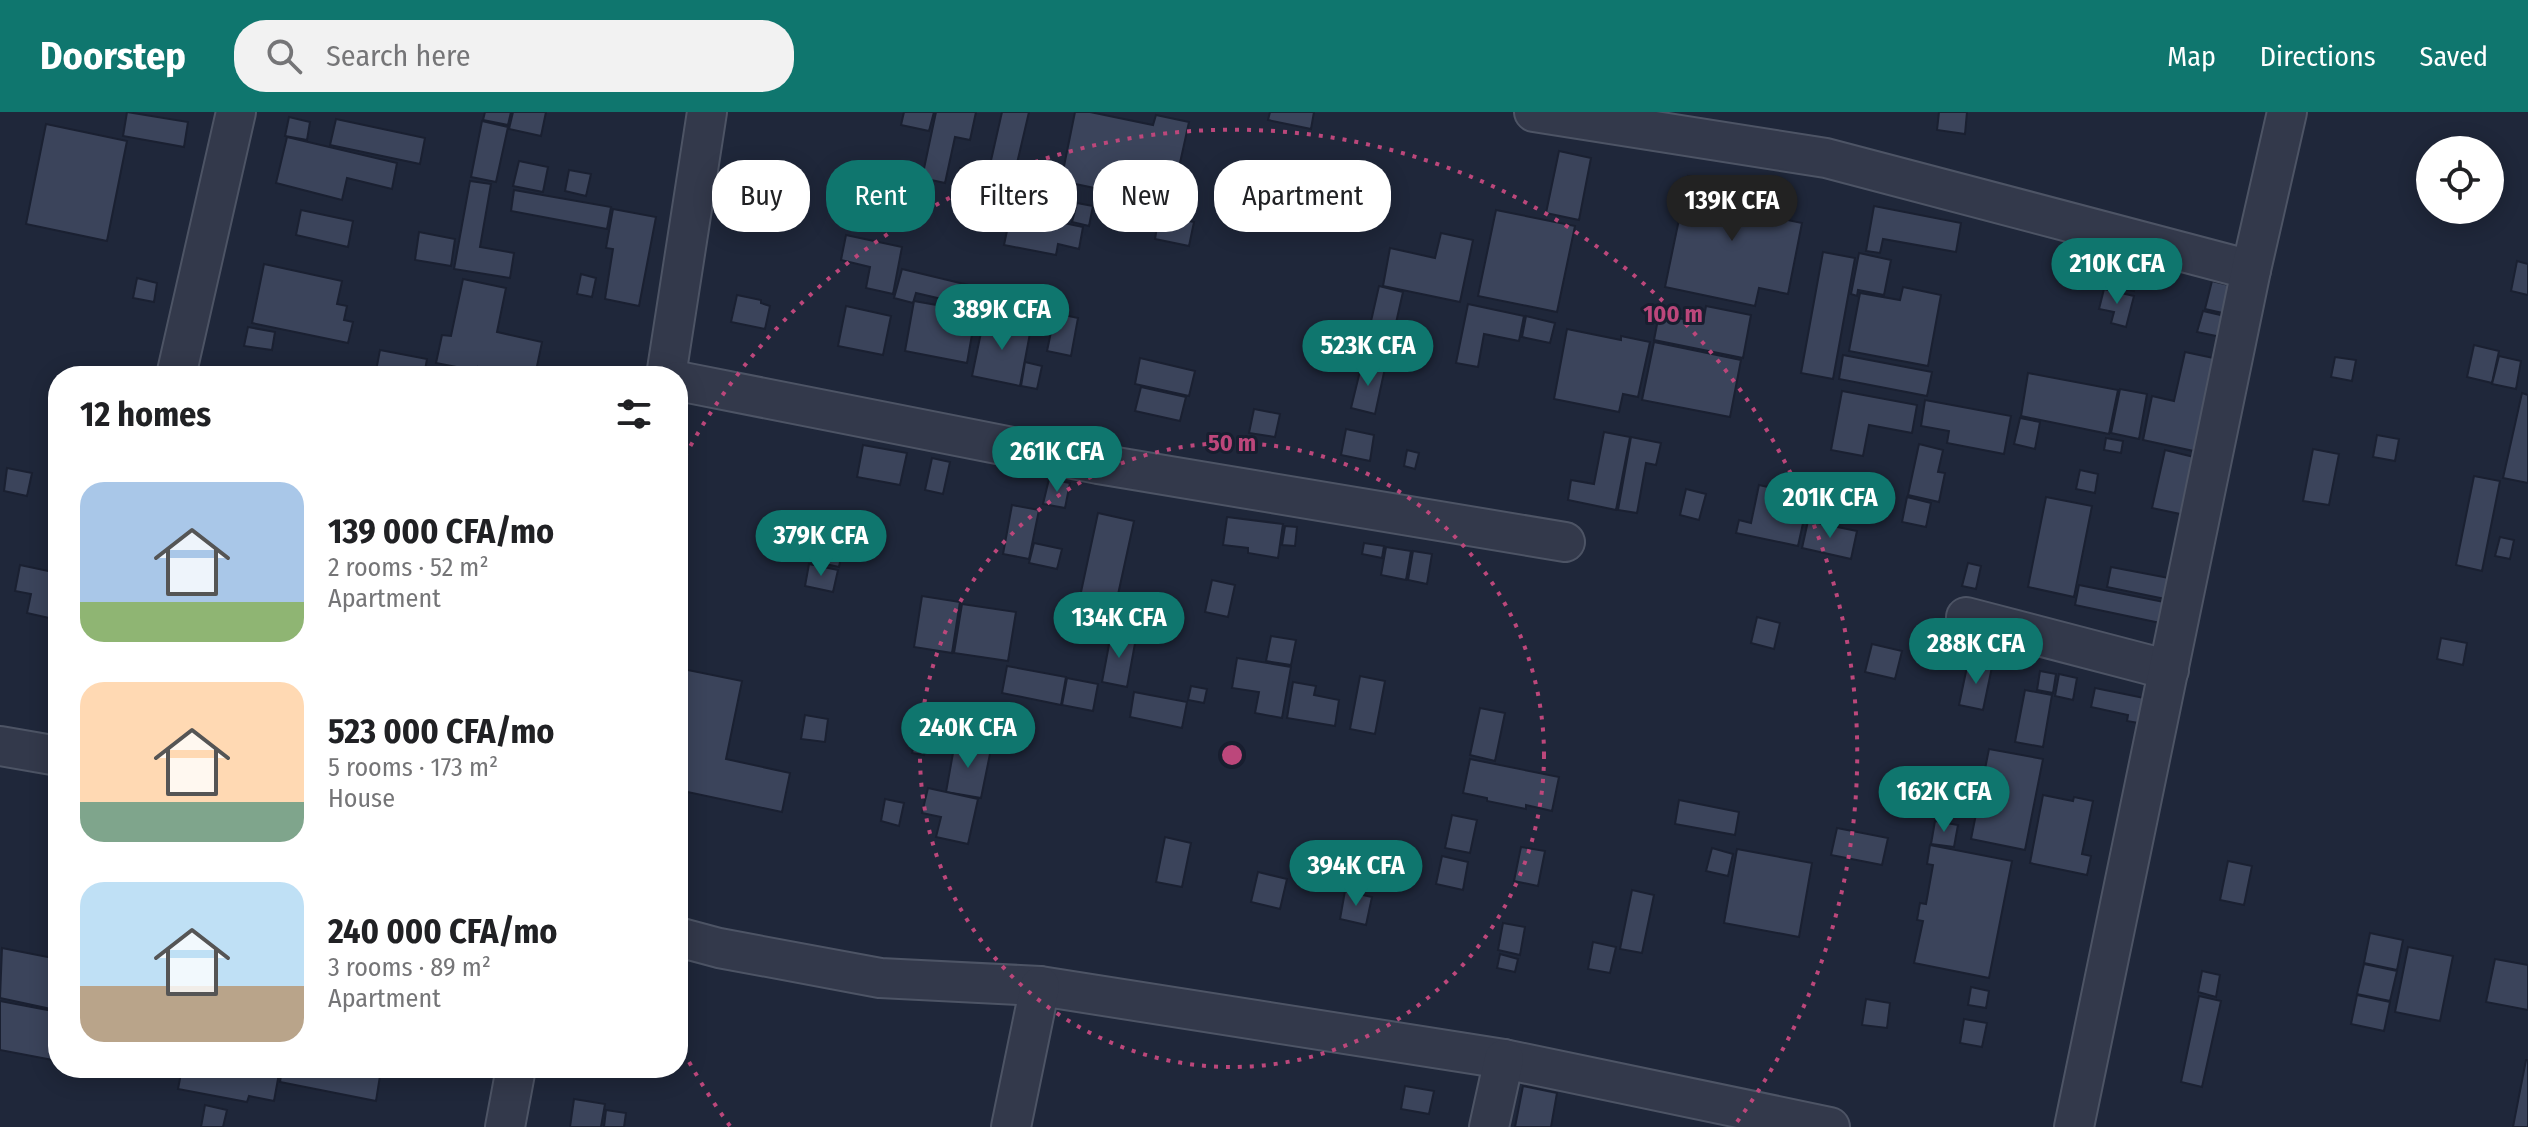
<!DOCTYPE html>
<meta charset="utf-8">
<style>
body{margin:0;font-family:"Fira Sans Condensed",sans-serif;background:#f2f2f2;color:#202124;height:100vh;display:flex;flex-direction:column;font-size:30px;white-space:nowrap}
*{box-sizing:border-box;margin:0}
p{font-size:26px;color:#757577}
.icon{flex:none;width:44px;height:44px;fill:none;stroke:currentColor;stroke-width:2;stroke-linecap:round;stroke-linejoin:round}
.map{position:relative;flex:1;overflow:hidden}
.side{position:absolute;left:48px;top:254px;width:640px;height:712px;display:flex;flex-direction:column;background:#fff;border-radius:32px;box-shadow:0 4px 20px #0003}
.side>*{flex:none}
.guide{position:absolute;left:712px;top:48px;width:760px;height:72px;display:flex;gap:16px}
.tools{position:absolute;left:2416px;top:24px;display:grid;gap:16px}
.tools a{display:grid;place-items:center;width:88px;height:88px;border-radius:50%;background:#fff;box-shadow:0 4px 20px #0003;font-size:40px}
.price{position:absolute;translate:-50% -68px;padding:0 18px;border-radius:28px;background:#0f766e;color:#fff;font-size:26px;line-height:52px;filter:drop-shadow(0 2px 4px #0008)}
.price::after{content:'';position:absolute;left:50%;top:48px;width:24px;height:18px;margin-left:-12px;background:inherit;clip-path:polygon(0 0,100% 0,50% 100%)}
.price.selected{background:#222;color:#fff}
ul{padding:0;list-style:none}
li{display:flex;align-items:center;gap:24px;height:200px;padding:0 32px}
li span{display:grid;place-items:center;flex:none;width:224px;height:160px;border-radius:24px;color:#555}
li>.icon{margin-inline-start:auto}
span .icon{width:96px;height:96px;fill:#fffc;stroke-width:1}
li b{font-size:34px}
h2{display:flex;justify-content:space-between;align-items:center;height:96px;padding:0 32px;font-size:34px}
.pill{padding:0 28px;border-radius:32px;background:#fff;box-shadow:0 4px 20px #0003;font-size:28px;line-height:72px}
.pill.selected{background:#0f766e;color:#fff}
header{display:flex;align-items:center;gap:48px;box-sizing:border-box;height:112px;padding:0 40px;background:#0f766e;color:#fff}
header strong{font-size:38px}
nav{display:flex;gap:44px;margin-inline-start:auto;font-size:28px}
.search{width:560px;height:72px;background:#f2f2f2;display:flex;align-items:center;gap:20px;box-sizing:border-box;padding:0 28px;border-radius:32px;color:#757577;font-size:30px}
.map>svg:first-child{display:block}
.building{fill:#3b445b;stroke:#1a2031;stroke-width:2}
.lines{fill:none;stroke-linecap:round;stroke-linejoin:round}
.street-casing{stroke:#4d5465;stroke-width:42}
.street{stroke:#33394b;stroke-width:38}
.ring{fill:none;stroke:#bc477b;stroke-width:4;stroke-dasharray:4 8}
.centre{fill:#bc477b;stroke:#181e2f;stroke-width:4}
.ring-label{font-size:24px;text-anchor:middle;font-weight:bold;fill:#bc477b;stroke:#181e2f;stroke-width:6;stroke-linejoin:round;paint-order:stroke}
</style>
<header>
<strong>Doorstep</strong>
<div class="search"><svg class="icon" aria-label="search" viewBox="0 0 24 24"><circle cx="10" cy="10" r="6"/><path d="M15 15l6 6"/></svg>Search here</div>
<nav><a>Map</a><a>Directions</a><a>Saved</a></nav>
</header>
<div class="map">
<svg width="2528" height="1015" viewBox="0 0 2528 1015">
<rect width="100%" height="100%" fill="#1f273a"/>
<g class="building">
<path d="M127 0 188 10 184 35 123 24Z"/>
<path d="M485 0H511L508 13 483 8Z"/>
<path d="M513 0H546L541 24 509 17Z"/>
<path d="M904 0H934L929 19 901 13Z"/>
<path d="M936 0H976L970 28 955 25 945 71 922 66Z"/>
<path d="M1002 0H1029L1007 94 982 88Z"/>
<path d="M1075 0H1090L1153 13 1156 3 1189 10 1171 92 1061 69Z"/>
<path d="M1270 0H1314L1311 17 1268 8Z"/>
<path d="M1939 0H1967L1965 22 1937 18Z"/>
<path d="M289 5 310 10 307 28 285 24Z"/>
<path d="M336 7 425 26 420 52 330 33Z"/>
<path d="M482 9 508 15 496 70 471 65Z"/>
<path d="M46 12 127 29 107 129 26 112Z"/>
<path d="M287 25 397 51 392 77 347 66 342 88 276 71Z"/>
<path d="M1559 39 1591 46 1579 108 1546 101Z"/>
<path d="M519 49 548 55 543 80 513 74Z"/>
<path d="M960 56 982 61 976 88 953 83Z"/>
<path d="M569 58 591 62 586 84 565 79Z"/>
<path d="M1688 64 1778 82 1773 105 1802 111 1788 182 1759 176 1755 194 1665 175Z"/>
<path d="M470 69 491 72 480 135 514 141 510 166 454 157Z"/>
<path d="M514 78 611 95 607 117 511 99Z"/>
<path d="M1077 91 1093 94 1089 114 1072 110Z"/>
<path d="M1874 94 1961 111 1956 140 1883 127 1880 141 1866 139Z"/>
<path d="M613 97 656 105 639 194 605 187 613 137 606 136Z"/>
<path d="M301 98 353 109 348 135 296 123Z"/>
<path d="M1496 98 1575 114 1557 200 1478 184Z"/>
<path d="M1011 100 1083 115 1079 137 1058 132 1056 143 1004 133Z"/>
<path d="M1159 103 1194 110 1189 134 1155 127Z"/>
<path d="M419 120 455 127 451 154 415 148Z"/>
<path d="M1441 121 1473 128 1460 190 1383 174 1390 136 1435 146Z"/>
<path d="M846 123 902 135 893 182 866 176 870 155 841 148Z"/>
<path d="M1823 140 1855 146 1833 267 1801 261Z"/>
<path d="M1859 141 1891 148 1884 183 1858 178 1857 184 1851 182Z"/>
<path d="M2517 149 2528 152V183L2511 179Z"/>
<path d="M264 152 342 169 337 192 347 194 344 208 353 210 348 231 252 211Z"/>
<path d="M2111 153 2138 158 2134 179 2108 174Z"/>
<path d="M902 157 985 177 980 196 916 181 913 191 894 186Z"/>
<path d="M581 162 596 166 592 185 577 182Z"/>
<path d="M137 166 157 171 154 190 133 186Z"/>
<path d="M463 167 506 176 497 220 542 230 535 264H522L478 255 477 259 436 251 442 223 451 224Z"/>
<path d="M2212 169 2233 174 2227 202 2205 197Z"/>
<path d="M1379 174 1403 180 1386 255 1362 249Z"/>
<path d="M1903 175 1941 183 1928 254 1849 239 1860 181 1900 188Z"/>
<path d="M991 176 1012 181 1006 209 984 204Z"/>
<path d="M2104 177 2134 184 2126 215 2111 211 2114 200 2099 197Z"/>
<path d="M737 183 761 188V191L770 194 765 217 731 210Z"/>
<path d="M914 189 976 200 967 251 905 239Z"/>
<path d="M1468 192 1524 204 1519 229 1484 222 1478 255 1456 251Z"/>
<path d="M846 194 891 204 883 243 838 234Z"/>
<path d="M1706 194 1751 203 1743 246 1654 228 1659 202 1703 211Z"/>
<path d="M2203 199 2225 204 2221 225 2197 220Z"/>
<path d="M1055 201 1078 206 1071 244 1047 239Z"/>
<path d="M1526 204 1555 211 1550 231 1522 225Z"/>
<path d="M984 206 1031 216 1020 274 972 264Z"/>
<path d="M248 215 275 220 272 238 244 234Z"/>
<path d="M1567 217 1621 228V224L1650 230 1638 285 1623 282 1619 300 1554 287Z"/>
<path d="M1654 230 1741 248 1730 305 1642 288Z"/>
<path d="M2474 233 2499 239 2492 271 2467 265Z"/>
<path d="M380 238 427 247 424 264H375Z"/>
<path d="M2185 240 2223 248 2203 341 2143 328 2152 284 2174 289Z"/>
<path d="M1843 243 1932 260 1927 284 1839 267Z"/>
<path d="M2499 244 2521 249 2516 277 2492 272Z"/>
<path d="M2335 245 2356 248 2352 269 2331 265Z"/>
<path d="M1140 246 1195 259 1189 284 1135 272Z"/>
<path d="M1025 250 1042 254 1037 277 1021 274Z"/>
<path d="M1362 251 1385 256 1375 302 1351 296Z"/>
<path d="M2028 261 2118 278 2109 322 2021 304Z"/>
<path d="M1141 275 1186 285 1180 309 1135 299Z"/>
<path d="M2120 277 2147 282 2139 327 2111 321Z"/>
<path d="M1842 279 1917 293 1912 321 1869 313 1863 344 1831 338Z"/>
<path d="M2522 281 2528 283V371L2503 366Z"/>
<path d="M1925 288 2011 304 2004 342 1947 331 1949 319 1921 314Z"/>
<path d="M1254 297 1280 302 1275 325 1249 321Z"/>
<path d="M2020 306 2040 310 2035 337 2014 332Z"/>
<path d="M1346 317 1374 323 1370 349 1341 343Z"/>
<path d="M1604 320 1630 325 1616 398 1568 388 1571 368 1594 372Z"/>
<path d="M2377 323 2399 327 2395 349 2373 345Z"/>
<path d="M1631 325 1661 331 1656 353 1646 351 1637 401 1618 398Z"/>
<path d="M2106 326 2123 329 2121 341 2104 338Z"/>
<path d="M1919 332 1943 338 1938 360 1945 361 1939 390 1908 383Z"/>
<path d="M863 333 907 341 900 373 857 365Z"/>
<path d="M2313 337 2339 342 2329 393 2303 389Z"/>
<path d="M1407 338 1419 341 1415 357 1404 354Z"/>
<path d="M2165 338 2198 346 2185 403 2152 396Z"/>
<path d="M932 346 950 350 943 382 925 378Z"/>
<path d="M7 356 32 361 27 384 4 379Z"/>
<path d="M2080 358 2098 362 2095 381 2076 377Z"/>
<path d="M2474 364 2500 369 2482 459 2456 453Z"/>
<path d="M1049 367 1070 371 1065 396 1043 392Z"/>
<path d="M1759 373 1809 384 1798 434 1736 421 1739 408 1751 411Z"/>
<path d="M1686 377 1706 382 1699 408 1680 403Z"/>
<path d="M1907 385 1931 391 1926 415 1902 410Z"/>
<path d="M2046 385 2092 394 2074 485 2028 475Z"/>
<path d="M1012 393 1039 398 1029 447 1003 442Z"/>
<path d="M1098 401 1134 409 1114 501 1078 494Z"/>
<path d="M1227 405 1283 412 1278 446 1248 441V436L1223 433Z"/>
<path d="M1808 409 1857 419 1851 447 1802 436Z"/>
<path d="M1285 414 1297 415 1295 434 1282 433Z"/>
<path d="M818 420 845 425 839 455 812 449Z"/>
<path d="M2500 425 2514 428 2510 447 2495 444Z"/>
<path d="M1034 431 1062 437 1057 457 1029 451Z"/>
<path d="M1364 431 1384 434 1382 446 1362 442Z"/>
<path d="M1386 435 1411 439 1406 468 1381 463Z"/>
<path d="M1413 439 1432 442 1427 472 1408 468Z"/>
<path d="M1968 451 1981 454 1976 477 1962 474Z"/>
<path d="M809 452 838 458 833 480 805 474Z"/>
<path d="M20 453 58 461V508L27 501 31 482 15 479Z"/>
<path d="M2111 455 2174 467 2170 488 2107 475Z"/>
<path d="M1212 468 1235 473 1228 505 1205 500Z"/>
<path d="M2079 473 2169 491 2165 512 2075 493Z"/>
<path d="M922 484 960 490 952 541 914 535Z"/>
<path d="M962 492 1016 500 1008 549 954 541Z"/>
<path d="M1757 505 1780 511 1774 537 1751 531Z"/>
<path d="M1111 522 1136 526 1127 575 1102 570Z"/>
<path d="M1271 524 1296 528 1291 553 1266 549Z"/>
<path d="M2441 526 2467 531 2463 553 2437 547Z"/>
<path d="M1872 532 1902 539 1895 567 1865 560Z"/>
<path d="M1237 546 1291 555 1282 606 1255 601 1259 580 1232 576Z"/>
<path d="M1968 550 1992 555 1983 598 1959 593Z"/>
<path d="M1007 554 1066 565 1061 593 1002 581Z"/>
<path d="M678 556 742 569 726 647 790 661 782 700 678 678Z"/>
<path d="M2040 559 2056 562 2053 581 2037 578Z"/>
<path d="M2059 562 2077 566 2073 588 2055 584Z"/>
<path d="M1360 564 1385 569 1375 622 1350 617Z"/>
<path d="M1067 566 1098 572 1093 599 1062 593Z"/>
<path d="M1293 570 1316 574 1314 583 1339 588 1335 614 1287 606Z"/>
<path d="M1191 574 1207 577 1204 591 1188 588Z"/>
<path d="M2095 576 2149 587 2144 612 2127 609 2128 603 2091 595Z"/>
<path d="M2025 578 2052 583 2043 635 2015 630Z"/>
<path d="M1134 580 1187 590 1182 616 1130 605Z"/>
<path d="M1480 596 1505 601 1495 649 1470 643Z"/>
<path d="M805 603 828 607 825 630 801 627Z"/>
<path d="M916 624 928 627 924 643 912 641Z"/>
<path d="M955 630 991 637 981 686 946 680Z"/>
<path d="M1989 637 2043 647 2025 738 1971 727Z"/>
<path d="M1470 647 1559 665 1552 699 1526 693V697L1487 689V686L1463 681Z"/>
<path d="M928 676 978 687 968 732 936 725 941 705 922 701Z"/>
<path d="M2043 683 2073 689 2074 685 2093 689 2082 742 2091 744 2087 763 2030 751Z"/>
<path d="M885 687 904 691 899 714 881 709Z"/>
<path d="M1679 688 1739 700 1735 723 1675 712Z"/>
<path d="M1452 703 1477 708 1470 741 1445 736Z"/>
<path d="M1935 709 1958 713 1954 735 1931 732Z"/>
<path d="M1837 716 1888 726 1882 753 1831 743Z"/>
<path d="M1165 725 1191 731 1182 775 1156 770Z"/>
<path d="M1930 733 2012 749 1989 866 1914 851 1923 809 1917 808 1920 791 1926 792 1933 753 1927 752Z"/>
<path d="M1521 735 1545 739 1538 774 1514 769Z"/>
<path d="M1712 736 1733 742 1728 764 1706 759Z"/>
<path d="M1737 737 1812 751 1799 825 1724 811Z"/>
<path d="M1442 744 1468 750 1463 778 1436 772Z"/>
<path d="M2228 749 2252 754 2244 793 2220 788Z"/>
<path d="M1258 760 1287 767 1280 797 1251 790Z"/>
<path d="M1632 778 1654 783 1642 841 1620 837Z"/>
<path d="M1345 779 1372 785 1366 813 1340 807Z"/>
<path d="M1503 811 1525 815 1520 843 1498 838Z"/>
<path d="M2370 821 2403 828 2397 858 2364 851Z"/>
<path d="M1593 830 1616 835 1610 861 1588 857Z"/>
<path d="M2408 835 2453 844 2440 909 2395 900Z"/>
<path d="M2 836 58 847V865L51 897 0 886Z"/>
<path d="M1500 842 1518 847 1515 860 1497 856Z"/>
<path d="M2495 847 2528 853V898L2486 890Z"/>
<path d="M2364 852 2397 859 2390 889 2357 882Z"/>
<path d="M2202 859 2220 863 2216 885 2198 880Z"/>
<path d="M1971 875 1989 879 1986 896 1968 893Z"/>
<path d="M2357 883 2390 890 2384 919 2351 912Z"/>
<path d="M2199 884 2221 889 2202 975 2181 970Z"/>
<path d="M1866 887 1890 891 1887 916 1862 913Z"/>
<path d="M0 889 58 900V949L0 938Z"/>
<path d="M1964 907 1987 911 1982 935 1960 931Z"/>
<path d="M2526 948H2528V1015H2513Z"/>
<path d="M182 956H280L274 989 249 984 247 990 178 977Z"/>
<path d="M282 956H337L380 964 376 989 280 970Z"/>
<path d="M1405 974 1434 979 1429 1002 1401 997Z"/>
<path d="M1523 974 1557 981 1551 1015H1515Z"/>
<path d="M574 987 605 992 601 1015H570Z"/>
<path d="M205 993 227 998 223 1015H201Z"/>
<path d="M606 998 626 1001 624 1015H604Z"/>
</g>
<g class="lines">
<g class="street-casing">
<g id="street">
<path d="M1534 0 1826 46 2251 158"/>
<path d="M176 264 236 0"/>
<path d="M666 264 707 0"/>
<path d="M678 269 1098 352 1565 430"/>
<path d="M1966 505 2169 558"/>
<path d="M0 634 58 644"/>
<path d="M678 825 719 836 880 866 1040 874 1504 947 1830 1015"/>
<path d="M505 1015 516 956"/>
<path d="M1011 1015 1040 874"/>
<path d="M1489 1015 1504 947"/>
<path d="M2074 1015 2251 158 2287 0"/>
</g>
</g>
<use href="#street" class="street"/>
</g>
<g class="ring">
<circle cx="1232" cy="643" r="312"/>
<path d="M730 1014A624 624 0 0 1 679 931M679 355A624 624 0 1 1 1734 1014"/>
</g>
<circle cx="1232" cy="643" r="12" class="centre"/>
<g class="ring-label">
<text x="1673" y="210">100 m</text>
<text x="1232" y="339">50 m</text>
</g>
</svg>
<div class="tools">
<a><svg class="icon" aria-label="locate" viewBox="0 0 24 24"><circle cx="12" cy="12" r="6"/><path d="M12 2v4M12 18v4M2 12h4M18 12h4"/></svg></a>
</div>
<b class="price selected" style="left:1732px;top:131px">139K CFA</b>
<b class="price" style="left:2117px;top:194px">210K CFA</b>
<b class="price" style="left:1002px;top:240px">389K CFA</b>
<b class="price" style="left:1368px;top:276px">523K CFA</b>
<b class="price" style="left:1057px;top:382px">261K CFA</b>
<b class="price" style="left:1830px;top:428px">201K CFA</b>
<b class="price" style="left:821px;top:466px">379K CFA</b>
<b class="price" style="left:1119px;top:548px">134K CFA</b>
<b class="price" style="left:1976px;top:574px">288K CFA</b>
<b class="price" style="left:968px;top:658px">240K CFA</b>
<b class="price" style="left:1944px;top:722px">162K CFA</b>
<b class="price" style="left:1356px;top:796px">394K CFA</b>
<div class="guide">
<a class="pill">Buy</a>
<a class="pill selected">Rent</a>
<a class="pill">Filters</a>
<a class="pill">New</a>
<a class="pill">Apartment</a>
</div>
<section class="side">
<h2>12 homes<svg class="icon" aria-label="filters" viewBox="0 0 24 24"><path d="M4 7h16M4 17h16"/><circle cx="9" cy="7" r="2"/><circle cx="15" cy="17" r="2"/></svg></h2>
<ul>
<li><span style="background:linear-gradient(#a9c7e8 75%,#8fb573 0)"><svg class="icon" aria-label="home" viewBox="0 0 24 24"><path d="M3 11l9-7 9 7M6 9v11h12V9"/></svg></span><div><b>139 000 CFA/mo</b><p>2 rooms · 52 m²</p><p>Apartment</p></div></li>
<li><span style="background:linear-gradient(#ffd9b3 75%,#7fa58c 0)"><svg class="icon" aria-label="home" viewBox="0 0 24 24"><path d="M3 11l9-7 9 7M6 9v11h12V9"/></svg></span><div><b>523 000 CFA/mo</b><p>5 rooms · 173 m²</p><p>House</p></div></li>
<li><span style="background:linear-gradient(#bfe0f5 65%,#b9a48a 0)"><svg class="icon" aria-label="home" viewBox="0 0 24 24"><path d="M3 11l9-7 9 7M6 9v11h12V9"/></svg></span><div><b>240 000 CFA/mo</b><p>3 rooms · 89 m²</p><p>Apartment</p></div></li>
</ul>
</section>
</div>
